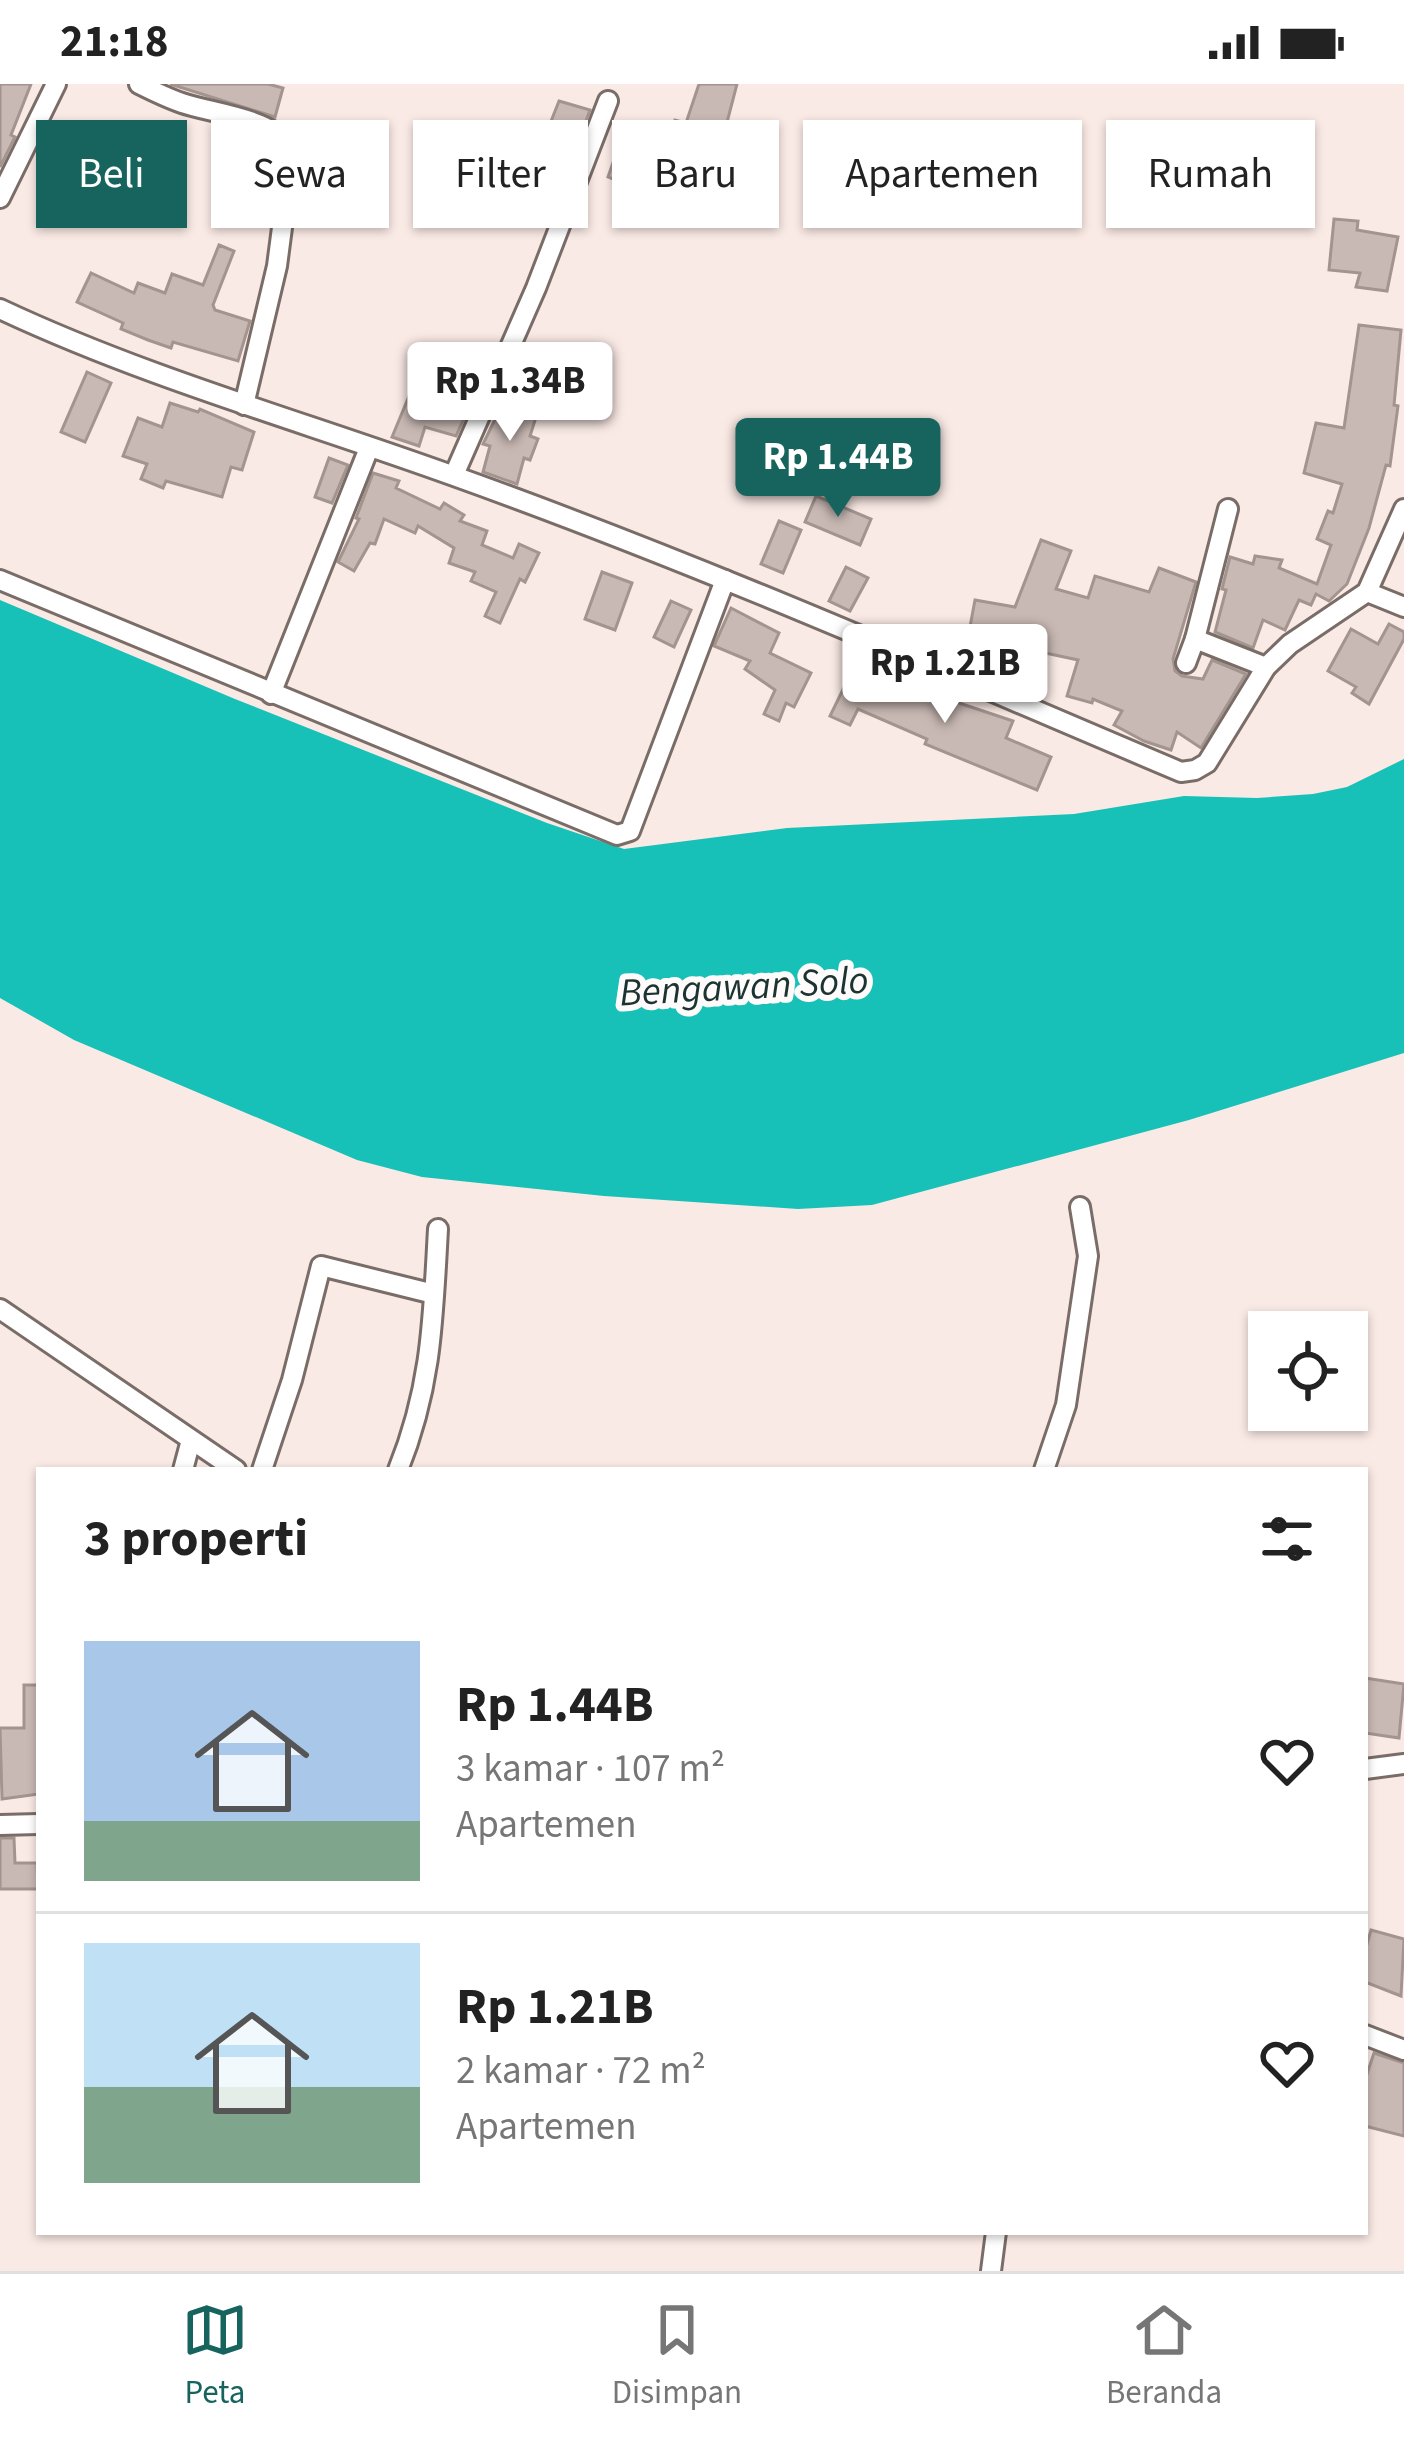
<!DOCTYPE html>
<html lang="id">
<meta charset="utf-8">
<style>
body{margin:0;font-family:"Source Sans 3",sans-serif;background:#f2f2f2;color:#222;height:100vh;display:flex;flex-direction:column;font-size:45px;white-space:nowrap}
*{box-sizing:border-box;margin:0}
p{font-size:39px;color:#767676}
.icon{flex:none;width:66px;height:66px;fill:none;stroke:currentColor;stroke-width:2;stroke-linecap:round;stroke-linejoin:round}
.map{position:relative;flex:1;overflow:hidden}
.sheet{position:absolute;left:36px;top:1383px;width:1332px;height:768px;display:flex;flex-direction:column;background:#fff;border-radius:0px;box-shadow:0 3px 9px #0004}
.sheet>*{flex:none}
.hud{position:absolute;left:36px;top:36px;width:1332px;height:108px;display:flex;gap:24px}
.controls{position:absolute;left:1248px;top:1227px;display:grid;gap:24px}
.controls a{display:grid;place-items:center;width:120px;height:120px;border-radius:0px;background:#fff;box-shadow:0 3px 9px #0004;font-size:60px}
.price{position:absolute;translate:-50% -102px;padding:0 27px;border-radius:12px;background:#fff;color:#222;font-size:39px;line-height:78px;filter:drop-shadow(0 3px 6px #0008)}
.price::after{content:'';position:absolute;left:50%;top:72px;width:36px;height:27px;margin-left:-18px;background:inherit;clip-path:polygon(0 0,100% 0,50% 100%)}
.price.current{background:#17645f;color:#fff}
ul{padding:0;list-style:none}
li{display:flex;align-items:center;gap:36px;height:300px;padding:0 48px}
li+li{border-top:3px solid #e0e0e0}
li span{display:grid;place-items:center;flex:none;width:336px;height:240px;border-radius:0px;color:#555}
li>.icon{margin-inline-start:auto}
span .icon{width:144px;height:144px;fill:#fffc;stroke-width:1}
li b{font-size:51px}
h2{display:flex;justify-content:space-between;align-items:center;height:144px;padding:0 48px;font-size:51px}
.pill{padding:0 42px;border-radius:0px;background:#fff;box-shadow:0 3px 9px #0004;font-size:42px;line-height:108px}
.pill.current{background:#17645f;color:#fff}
.status{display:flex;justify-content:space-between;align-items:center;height:84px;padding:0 60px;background:#fff;direction:ltr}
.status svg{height:33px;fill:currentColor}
.tabs{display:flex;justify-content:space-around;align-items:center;height:168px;border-top:3px solid #e0e0e0;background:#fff;font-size:33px;color:#767676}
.tabs a{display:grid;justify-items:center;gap:6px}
.tabs .current{color:#17645f}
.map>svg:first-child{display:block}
.water{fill:#17c1b8}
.building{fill:#c9b9b4;stroke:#a3948f;stroke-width:3}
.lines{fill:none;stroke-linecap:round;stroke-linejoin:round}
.minor-casing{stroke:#7a6d68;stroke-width:24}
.minor{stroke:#fff;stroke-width:18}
.labels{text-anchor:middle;stroke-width:12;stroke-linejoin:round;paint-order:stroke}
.water-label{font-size:39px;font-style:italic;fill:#1b3431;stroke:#fefbfa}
</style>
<div class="status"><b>21:18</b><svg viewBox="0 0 49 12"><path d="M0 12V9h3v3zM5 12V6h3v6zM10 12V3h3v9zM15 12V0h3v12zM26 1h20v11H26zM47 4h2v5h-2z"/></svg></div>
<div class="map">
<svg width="1404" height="2187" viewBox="0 0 1404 2187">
<rect width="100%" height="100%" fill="#faeae5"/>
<path class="water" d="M0 516 235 615 547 739 624 765 787 744 1074 730 1184 712 1257 714 1313 710 1347 703 1404 675V969L1189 1036 872 1121 798 1125 604 1112 422 1093 357 1076 74 956 0 914Z"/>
<g class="building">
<path d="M0 0H31L11 51 15 53 0 83Z"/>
<path d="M170 0H268L283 4 275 33Z"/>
<path d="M699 0H737L712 96 684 90 680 108 653 102 651 111 608 93 616 70 664 84 675 36 686 39Z"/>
<path d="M559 17 590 26 568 85 537 73Z"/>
<path d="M1334 135 1358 137 1357 146 1398 153 1387 207 1356 203 1360 189 1329 186Z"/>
<path d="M219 161 234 167 213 221 215 226 250 237 238 277 173 258 171 264 148 256 121 245 123 239 77 218 91 189 134 209 138 199 165 209 172 190 203 201Z"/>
<path d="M1359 241 1401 246 1394 321 1398 322 1390 382 1386 381 1369 444 1347 500 1329 517 1316 510 1311 521 1299 516 1285 546 1263 536 1253 564 1215 548 1226 506 1222 505 1230 473 1253 480 1255 472 1282 476 1279 484 1317 500 1331 461 1317 455 1328 427 1333 429 1342 400 1304 389 1316 339 1344 344Z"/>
<path d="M424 276 447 286 435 318 468 326 456 352 425 343 419 362 392 353Z"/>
<path d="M87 288 111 299 85 358 61 348Z"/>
<path d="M170 319 198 328 200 325 254 348 242 386 231 383 222 413 166 397 163 404 141 395 147 380 123 372 138 334 162 343Z"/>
<path d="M501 323 536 333 530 352 538 355 530 376 524 374 517 400 483 388 490 362 483 360Z"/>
<path d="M329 374 348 381 332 419 315 413Z"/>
<path d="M373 389 399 397 396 404 440 425 444 419 464 431 460 437 487 447 482 461 513 474 519 460 539 469 525 498 520 495 500 539 485 532 496 508 471 497 475 488 449 479 454 464 418 442 415 449 384 435 375 460 370 459 354 487 338 478 359 435 356 434Z"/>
<path d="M816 412 871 435 860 461 805 438Z"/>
<path d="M779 437 801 446 783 489 761 480Z"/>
<path d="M1041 456 1071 467 1056 505 1088 514 1095 492 1149 508 1159 484 1196 498 1173 575 1175 587 1182 592 1203 595 1212 576 1246 590 1201 664 1177 648 1171 666 1144 657 1114 641 1122 627 1093 615 1092 619 1067 612 1078 576 1003 560 998 588 983 585 985 567 966 564 975 516 1015 523Z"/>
<path d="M846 483 868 494 850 527 829 517Z"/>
<path d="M602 488 632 499 615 546 585 535Z"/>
<path d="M671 517 691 526 674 563 654 553Z"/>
<path d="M731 524 779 549 770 569 811 589 794 623 786 619 779 637 764 630 775 606 745 585 750 577 714 562Z"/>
<path d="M1389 540 1404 548V555L1369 620 1352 609 1356 603 1328 587 1351 545 1378 560Z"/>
<path d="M851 589 892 607 900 589 926 597 923 607 1013 637 1006 654 1051 673 1037 706 925 660 927 655 858 625 850 641 830 632Z"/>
<path d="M1365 1594 1404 1600 1399 1654 1365 1649Z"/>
<path d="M24 1601H39V1710L2 1715 0 1644H24Z"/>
<path d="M0 1754H14L15 1779H37L38 1805H0Z"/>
<path d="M1371 1846 1404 1855 1401 1912 1365 1898V1867Z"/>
<path d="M1374 1969 1404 1979V2052L1365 2042V1996Z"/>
</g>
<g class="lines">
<g class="minor-casing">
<g id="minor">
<path d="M139 0C153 7 167 14 182 19 214 30 276 34 292 67L277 182 244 321"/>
<path d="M0 114 56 0"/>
<path d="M0 225C147 294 302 337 454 392 700 480 940 586 1181 688L1195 686 1207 679 1266 583 1290 560 1367 508 1404 425"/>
<path d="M454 391 536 204 608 17"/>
<path d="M0 496 617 751 630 747 725 496"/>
<path d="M1367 508 1404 523"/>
<path d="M1195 555 1228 425"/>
<path d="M1186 579 1195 555 1266 583"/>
<path d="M271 610 369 364"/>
<path d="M0 1225 236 1386"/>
<path d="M183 1386 191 1356"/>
<path d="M262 1386 292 1296 321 1182 434 1210"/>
<path d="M398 1386C432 1302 433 1234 438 1145"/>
<path d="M1044 1386 1066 1321 1088 1172 1080 1123"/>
<path d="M1365 1685 1404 1680"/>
<path d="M0 1741 39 1740"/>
<path d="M1365 1951 1404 1966"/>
<path d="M991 2187 996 2148"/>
</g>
</g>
<use href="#minor" class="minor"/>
</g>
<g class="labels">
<g class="water-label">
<text transform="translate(744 901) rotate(-3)" y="14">Bengawan Solo</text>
</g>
</g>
</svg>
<div class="controls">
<a><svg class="icon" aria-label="locate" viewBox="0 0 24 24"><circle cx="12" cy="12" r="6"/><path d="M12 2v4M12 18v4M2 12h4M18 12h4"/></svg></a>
</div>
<b class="price" style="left:510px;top:360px">Rp 1.34B</b>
<b class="price current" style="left:838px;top:436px">Rp 1.44B</b>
<b class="price" style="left:945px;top:642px">Rp 1.21B</b>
<div class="hud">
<a class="pill current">Beli</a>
<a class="pill">Sewa</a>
<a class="pill">Filter</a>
<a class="pill">Baru</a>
<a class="pill">Apartemen</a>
<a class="pill">Rumah</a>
</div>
<section class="sheet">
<h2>3 properti<svg class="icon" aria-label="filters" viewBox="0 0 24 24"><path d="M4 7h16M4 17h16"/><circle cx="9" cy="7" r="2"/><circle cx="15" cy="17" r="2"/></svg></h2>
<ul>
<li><span style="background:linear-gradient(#a9c7e8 75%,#7fa58c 0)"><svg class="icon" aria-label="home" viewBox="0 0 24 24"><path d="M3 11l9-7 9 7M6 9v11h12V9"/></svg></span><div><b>Rp 1.44B</b><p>3 kamar · 107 m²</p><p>Apartemen</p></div><svg class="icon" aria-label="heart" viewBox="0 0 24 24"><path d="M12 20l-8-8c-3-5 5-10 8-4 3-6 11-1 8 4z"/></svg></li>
<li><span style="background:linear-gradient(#bfe0f5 60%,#7fa58c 0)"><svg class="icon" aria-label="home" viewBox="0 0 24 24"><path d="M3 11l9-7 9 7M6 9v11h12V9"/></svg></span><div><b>Rp 1.21B</b><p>2 kamar · 72 m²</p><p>Apartemen</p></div><svg class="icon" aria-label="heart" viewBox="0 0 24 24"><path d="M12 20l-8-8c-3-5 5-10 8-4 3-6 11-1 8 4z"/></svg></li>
</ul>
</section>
</div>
<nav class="tabs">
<a class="current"><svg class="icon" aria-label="map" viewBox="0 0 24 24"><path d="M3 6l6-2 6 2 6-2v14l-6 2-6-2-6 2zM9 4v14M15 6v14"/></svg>Peta</a>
<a><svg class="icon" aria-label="saved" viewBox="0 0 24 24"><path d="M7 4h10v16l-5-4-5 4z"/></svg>Disimpan</a>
<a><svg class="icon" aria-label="home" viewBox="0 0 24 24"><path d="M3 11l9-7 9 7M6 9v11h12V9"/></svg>Beranda</a>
</nav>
